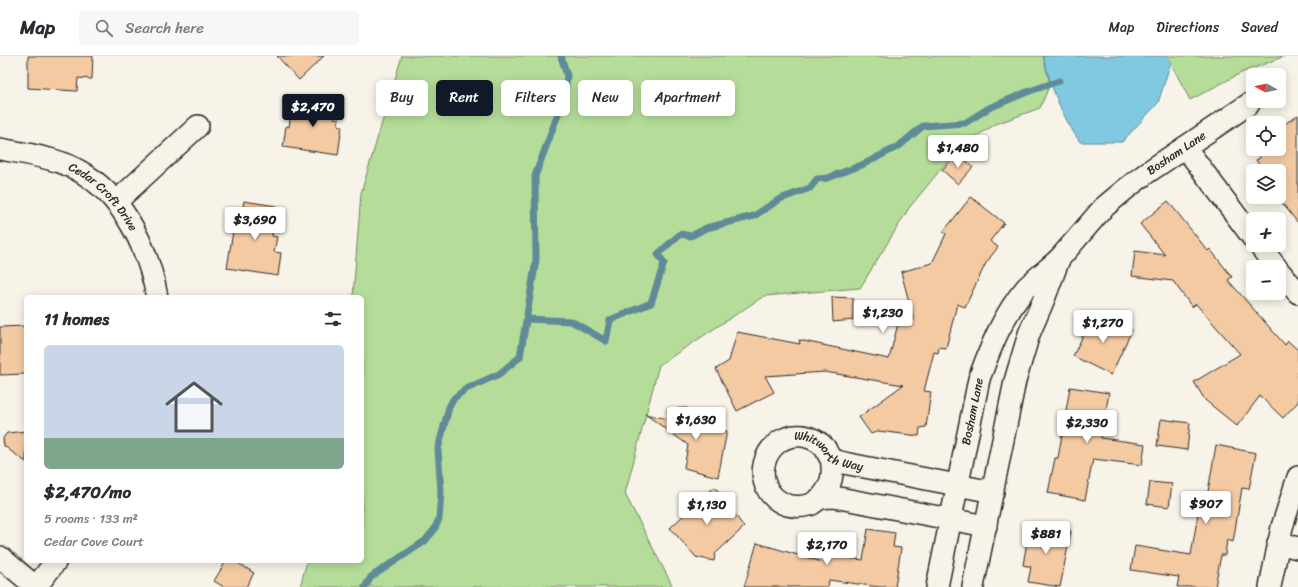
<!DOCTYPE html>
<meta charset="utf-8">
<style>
body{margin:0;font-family:Sriracha,sans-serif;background:#f7f7f7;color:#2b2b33;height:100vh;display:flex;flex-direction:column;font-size:15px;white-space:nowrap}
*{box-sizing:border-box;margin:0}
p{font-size:13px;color:#7c7c81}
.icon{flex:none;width:22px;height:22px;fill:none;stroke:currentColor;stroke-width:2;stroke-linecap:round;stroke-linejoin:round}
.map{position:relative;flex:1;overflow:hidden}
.details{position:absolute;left:24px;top:239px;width:340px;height:268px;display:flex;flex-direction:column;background:#fff;border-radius:6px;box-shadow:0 2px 10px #0003}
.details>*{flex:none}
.banner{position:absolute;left:376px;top:24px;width:380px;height:36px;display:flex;gap:8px}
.needle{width:26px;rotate:278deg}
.fabs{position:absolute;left:1246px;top:12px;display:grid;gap:8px}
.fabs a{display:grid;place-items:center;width:40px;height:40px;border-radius:6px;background:#fff;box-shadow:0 2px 10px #0003;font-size:20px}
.price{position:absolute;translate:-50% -34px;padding:0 9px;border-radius:4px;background:#fff;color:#222;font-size:13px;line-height:26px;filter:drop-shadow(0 1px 2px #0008)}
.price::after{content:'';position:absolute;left:50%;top:24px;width:12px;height:9px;margin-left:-6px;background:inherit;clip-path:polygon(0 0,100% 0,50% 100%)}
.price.selected{background:#111827;color:#fff}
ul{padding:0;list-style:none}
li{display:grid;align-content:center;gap:8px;height:212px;padding:0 20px}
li+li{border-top:1px solid #e1e1e2}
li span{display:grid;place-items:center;height:124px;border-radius:6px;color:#555}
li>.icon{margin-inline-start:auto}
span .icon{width:72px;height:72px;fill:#fffc;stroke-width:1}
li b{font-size:17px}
h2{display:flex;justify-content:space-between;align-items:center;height:48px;padding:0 20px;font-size:17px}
.pill{padding:0 14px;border-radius:6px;background:#fff;box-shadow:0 2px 10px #0003;font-size:14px;line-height:36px}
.pill.selected{background:#111827;color:#fff}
header{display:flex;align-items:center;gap:24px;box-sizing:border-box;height:56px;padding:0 20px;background:#fff;border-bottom:1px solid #e1e1e2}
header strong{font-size:19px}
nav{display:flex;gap:22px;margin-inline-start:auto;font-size:14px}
.search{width:280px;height:36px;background:#f7f7f7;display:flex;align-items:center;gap:10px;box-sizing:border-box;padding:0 14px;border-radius:6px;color:#7c7c81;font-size:15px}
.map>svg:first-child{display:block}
.green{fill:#b5dd99;stroke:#708462}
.water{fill:#80c9e1;stroke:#5e8a98}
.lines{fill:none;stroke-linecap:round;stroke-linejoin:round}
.stream{stroke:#5e8a98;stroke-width:7}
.building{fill:#f4caa3;stroke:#2b2b2b}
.minor-casing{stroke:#2b2b2b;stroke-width:24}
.minor{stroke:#f7f3e8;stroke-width:21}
.labels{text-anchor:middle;stroke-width:4;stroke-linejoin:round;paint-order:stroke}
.street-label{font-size:12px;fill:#2b2b2b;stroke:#f7f3e8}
</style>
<header>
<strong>Map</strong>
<div class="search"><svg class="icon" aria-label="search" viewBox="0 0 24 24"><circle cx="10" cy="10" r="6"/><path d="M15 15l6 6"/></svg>Search here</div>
<nav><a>Map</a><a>Directions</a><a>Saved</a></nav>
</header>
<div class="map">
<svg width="1298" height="531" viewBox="0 0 1298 531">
<rect width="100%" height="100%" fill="#f7f3e8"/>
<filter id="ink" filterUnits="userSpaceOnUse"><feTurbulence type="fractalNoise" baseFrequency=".025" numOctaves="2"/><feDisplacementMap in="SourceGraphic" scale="8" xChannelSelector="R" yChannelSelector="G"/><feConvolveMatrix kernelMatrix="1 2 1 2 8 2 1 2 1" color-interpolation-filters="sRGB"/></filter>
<g filter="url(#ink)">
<g class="green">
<path d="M402 0H1043L1050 28 1040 52 996 68 959 91 909 152 860 232 764 240 659 309 625 438 673 531H300L307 505H362V241H353L361 137Z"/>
<path d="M1167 0H1285L1241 17 1190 44Z"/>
</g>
<path class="water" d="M1043 0H1167L1171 6 1158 47 1122 86H1080C1061 59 1051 31 1043 0Z"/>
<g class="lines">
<g class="stream">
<path d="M527 263 571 265 606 285 610 264 651 247 664 207 658 198 680 178 691 180 706 172 754 160 780 143 810 132 817 123 828 122 864 108 899 90 923 70 965 67 989 52 1027 36 1059 25"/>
<path d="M365 531 371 521 425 485 434 474 439 463 441 436 438 393 449 351 454 342 466 333 499 318 520 301 536 204 535 120 564 42 567 20 561 0"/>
</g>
</g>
<g class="building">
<path d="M28 0H93L92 23 78 22 77 35 28 32Z"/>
<path d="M277 0H324L299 24Z"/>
<path d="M293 43 336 50 334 62 339 63 338 69 342 70 338 99 283 91 286 70 289 71Z"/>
<path d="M1298 59V167L1279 143V115H1263L1256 104 1260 102 1259 93H1279V67H1270L1280 60 1283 69Z"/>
<path d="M958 97 973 111 958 128 942 114Z"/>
<path d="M971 141 1004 167 990 185 998 191 986 207 965 251 957 248 946 292 939 291 938 297 934 296 924 335 931 336 926 371 920 372 919 380 878 375 871 378 859 361 903 329 825 316 765 320 774 336 737 355 716 313 729 305 737 276 800 288 799 284 889 303 900 260 914 264 901 216 932 207 946 178 943 176Z"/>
<path d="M244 145 276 150 272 180 277 181 274 196 281 197 278 220 227 212 234 169 240 170Z"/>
<path d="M1168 145 1208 195 1210 193 1232 221 1228 224 1285 289 1288 285 1298 294V346L1283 362 1260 340 1237 370 1205 344 1194 326 1240 298 1196 248 1192 251 1173 225 1132 220 1135 195 1165 199 1140 168Z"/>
<path d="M832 241 853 242V264L833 266Z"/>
<path d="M1102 259 1132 274 1111 319 1073 300 1089 267 1096 270Z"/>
<path d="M26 270V318L0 319V271Z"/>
<path d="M1070 331 1109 337 1101 382 1145 388 1142 409 1093 403 1085 444 1048 437 1055 402H1058Z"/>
<path d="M687 352 688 367 727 375 718 421 684 412 688 389 645 358 668 363 667 353Z"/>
<path d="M1161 363 1190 367 1187 394 1157 390Z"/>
<path d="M26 375V406L4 390 3 382 7 377Z"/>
<path d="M1216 389 1256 397 1249 433 1242 432 1233 486 1227 484 1225 499H1221L1215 531H1177L1179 521 1131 514 1135 490 1191 499 1200 446 1206 447Z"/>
<path d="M1150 426 1172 428 1169 451 1147 448Z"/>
<path d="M715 431 744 471 715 498 714 505 696 501 670 472 685 458 683 455Z"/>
<path d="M1030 468 1071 475 1060 531 1028 526 1031 511 1023 509Z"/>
<path d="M868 473 895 477 893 491 901 492 895 531H879L829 524 828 531H744L757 487 822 506 823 498 863 504Z"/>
<path d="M226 505H235L254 517 246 531H224L214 525Z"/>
</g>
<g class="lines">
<g class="minor-casing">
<g id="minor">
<path d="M1185 91 1253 182"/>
<path id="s1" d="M0 93C22 97 45 100 65 108 119 130 147 187 157 241"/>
<path d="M116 146 198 70"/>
<path d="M1259 189 1276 211"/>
<path id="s2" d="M1059 203 1103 152 1127 132 1148 116 1249 48"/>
<path d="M1279 215 1298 237"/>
<path d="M821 442C832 429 834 418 831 402"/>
<path id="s3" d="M986 470 834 441C831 441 826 441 822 442 818 443 815 446 812 448 805 451 794 451 787 449 747 435 761 376 803 380 811 381 820 386 825 392 827 395 828 400 831 402 835 405 844 407 849 408L993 436"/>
<path d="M1278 487 1298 492"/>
<path d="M0 501 36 531"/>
<path d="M36 531 56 505"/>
<path id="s4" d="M937 531 979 323C991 290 1003 259 1026 232 1036 222 1048 213 1059 203L1044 243 1029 278 1015 325 973 531"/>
<path d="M1270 531 1282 471 1298 421"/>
</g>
</g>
<use href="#minor" class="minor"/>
</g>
</g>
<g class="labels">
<g class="street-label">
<text dy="4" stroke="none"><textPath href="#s2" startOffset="159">Bosham Lane</textPath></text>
<text dy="4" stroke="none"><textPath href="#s1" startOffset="118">Cedar Croft Drive</textPath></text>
<text dy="4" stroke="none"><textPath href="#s4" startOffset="179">Bosham Lane</textPath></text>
<text dy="4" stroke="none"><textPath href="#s3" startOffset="339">Whitworth Way</textPath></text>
</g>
</g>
</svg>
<div class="fabs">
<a><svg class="needle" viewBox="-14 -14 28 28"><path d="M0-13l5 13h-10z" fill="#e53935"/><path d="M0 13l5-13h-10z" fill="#7c7c81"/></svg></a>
<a><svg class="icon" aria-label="locate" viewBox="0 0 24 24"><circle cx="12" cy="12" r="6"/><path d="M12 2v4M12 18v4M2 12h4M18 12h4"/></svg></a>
<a><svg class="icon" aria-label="layers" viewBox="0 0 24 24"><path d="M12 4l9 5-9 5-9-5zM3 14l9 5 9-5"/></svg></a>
<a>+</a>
<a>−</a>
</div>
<b class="price selected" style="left:313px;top:72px">$2,470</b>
<b class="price" style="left:958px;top:113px">$1,480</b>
<b class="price" style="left:255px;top:185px">$3,690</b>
<b class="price" style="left:883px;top:278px">$1,230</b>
<b class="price" style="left:1103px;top:288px">$1,270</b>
<b class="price" style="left:696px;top:385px">$1,630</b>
<b class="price" style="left:1087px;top:388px">$2,330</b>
<b class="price" style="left:1206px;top:469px">$907</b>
<b class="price" style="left:707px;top:470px">$1,130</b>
<b class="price" style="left:1046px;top:499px">$881</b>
<b class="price" style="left:827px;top:510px">$2,170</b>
<div class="banner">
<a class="pill">Buy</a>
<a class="pill selected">Rent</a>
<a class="pill">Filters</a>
<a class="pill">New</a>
<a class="pill">Apartment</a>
</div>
<section class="details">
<h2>11 homes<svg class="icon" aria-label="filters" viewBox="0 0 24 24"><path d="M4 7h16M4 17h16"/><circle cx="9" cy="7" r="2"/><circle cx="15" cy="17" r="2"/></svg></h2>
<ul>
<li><span style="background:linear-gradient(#c9d6e8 75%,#7fa58c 0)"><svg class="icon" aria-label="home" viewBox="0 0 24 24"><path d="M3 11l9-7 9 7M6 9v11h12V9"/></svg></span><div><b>$2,470/mo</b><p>5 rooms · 133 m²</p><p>Cedar Cove Court</p></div></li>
</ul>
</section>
</div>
